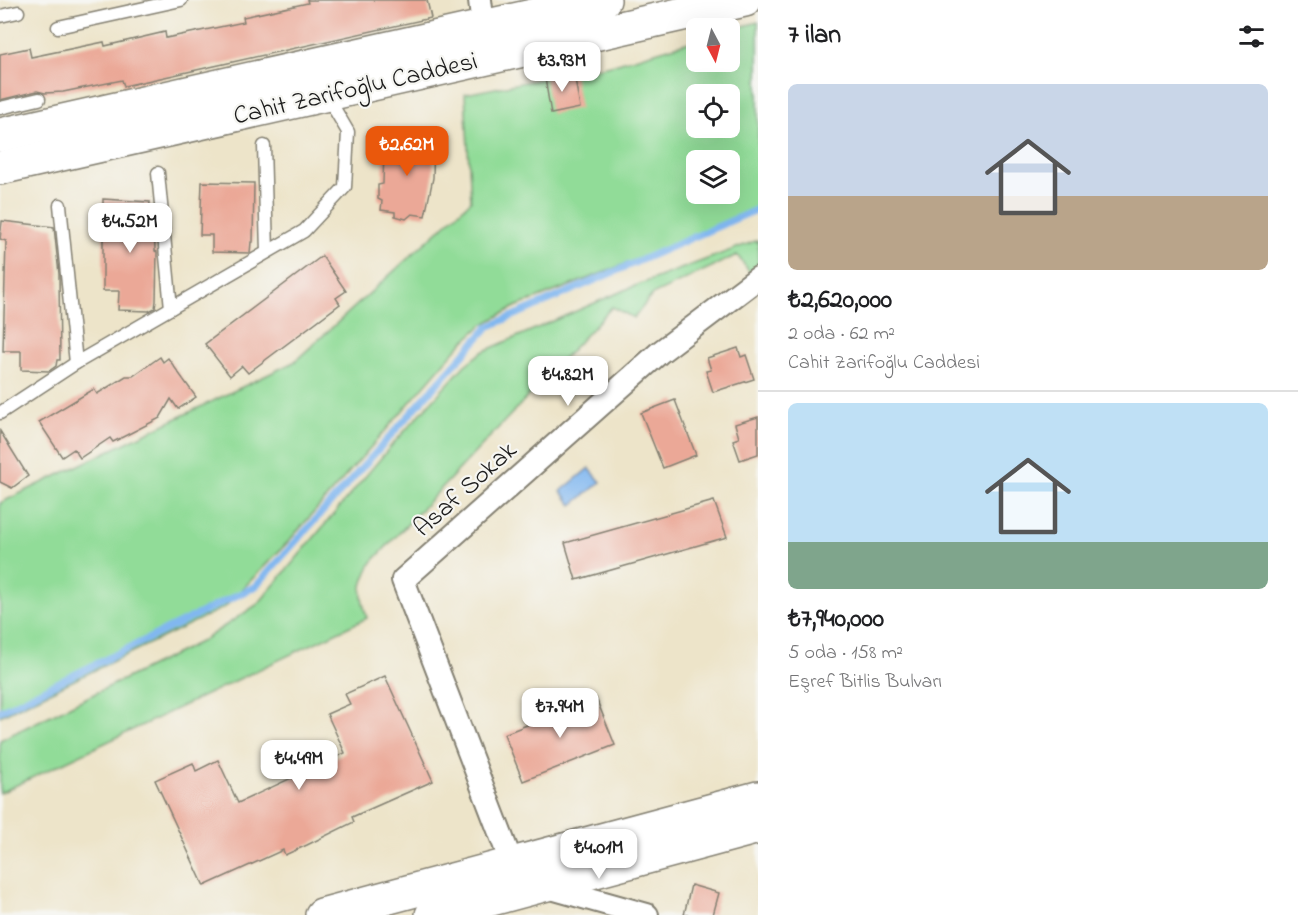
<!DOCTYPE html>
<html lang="tr">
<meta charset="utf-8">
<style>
body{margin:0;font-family:"Indie Flower",sans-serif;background:#f2f2f2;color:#202124;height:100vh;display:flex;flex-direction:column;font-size:22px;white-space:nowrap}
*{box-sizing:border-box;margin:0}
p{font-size:20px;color:#757577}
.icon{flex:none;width:33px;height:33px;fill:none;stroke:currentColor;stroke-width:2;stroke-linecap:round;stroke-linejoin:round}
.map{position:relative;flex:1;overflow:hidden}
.sheet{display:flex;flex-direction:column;background:#fff;width:540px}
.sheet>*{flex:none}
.needle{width:39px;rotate:173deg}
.buttons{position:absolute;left:686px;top:18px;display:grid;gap:12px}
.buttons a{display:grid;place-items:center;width:54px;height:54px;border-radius:9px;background:#fff;box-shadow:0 6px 24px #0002;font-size:30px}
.price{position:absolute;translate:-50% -51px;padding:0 14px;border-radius:12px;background:#fff;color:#222;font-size:20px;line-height:39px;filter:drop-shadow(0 2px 3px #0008)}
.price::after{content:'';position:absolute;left:50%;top:36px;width:18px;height:14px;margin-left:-9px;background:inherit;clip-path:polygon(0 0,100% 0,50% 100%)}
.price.selected{background:#ea580c;color:#fff}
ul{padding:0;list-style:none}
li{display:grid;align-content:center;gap:12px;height:318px;padding:0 30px}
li+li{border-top:2px solid #e0e0e0}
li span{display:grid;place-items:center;height:186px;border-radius:9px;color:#555}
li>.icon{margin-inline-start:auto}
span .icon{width:108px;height:108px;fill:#fffc;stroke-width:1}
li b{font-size:26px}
h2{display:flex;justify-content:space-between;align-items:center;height:72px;padding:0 30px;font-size:26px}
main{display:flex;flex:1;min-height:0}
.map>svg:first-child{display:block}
.green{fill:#91dc98;stroke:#567c5a;stroke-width:1.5;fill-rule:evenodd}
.water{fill:#81b7f0;stroke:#4e6a86;stroke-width:1.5}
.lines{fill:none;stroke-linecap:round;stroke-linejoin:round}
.stream{stroke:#81b7f0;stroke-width:7}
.building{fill:#eba897}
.lane-casing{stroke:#848072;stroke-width:15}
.street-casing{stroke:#848072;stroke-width:26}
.secondary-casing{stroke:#848072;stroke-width:36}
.primary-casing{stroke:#848072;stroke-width:36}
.lane{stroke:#fff;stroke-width:12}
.street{stroke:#fff;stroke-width:22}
.secondary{stroke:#fff;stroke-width:33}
.primary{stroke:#fff;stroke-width:33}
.labels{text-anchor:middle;stroke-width:4.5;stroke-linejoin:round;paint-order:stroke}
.street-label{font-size:26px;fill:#1c1c1c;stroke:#f6f6f2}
</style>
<main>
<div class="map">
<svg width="758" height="915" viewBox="0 0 758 915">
<rect width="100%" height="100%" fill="#f6f6f2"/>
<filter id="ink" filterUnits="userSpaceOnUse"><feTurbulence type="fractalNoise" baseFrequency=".0167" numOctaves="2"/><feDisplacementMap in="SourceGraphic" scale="12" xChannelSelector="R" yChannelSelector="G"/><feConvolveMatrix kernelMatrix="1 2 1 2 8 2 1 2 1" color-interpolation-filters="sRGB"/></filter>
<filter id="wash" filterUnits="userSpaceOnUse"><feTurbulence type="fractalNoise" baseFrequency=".008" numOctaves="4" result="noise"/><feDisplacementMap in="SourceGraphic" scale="24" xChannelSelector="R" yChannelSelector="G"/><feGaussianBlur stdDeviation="1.35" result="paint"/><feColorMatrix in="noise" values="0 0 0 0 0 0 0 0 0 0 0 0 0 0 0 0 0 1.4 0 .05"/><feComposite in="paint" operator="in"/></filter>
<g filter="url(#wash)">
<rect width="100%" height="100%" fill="#ede4c9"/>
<g class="green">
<path d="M758 22V212L515 307 482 325 460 345 288 542 225 607 0 716V503L294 362 471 201 465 94 611 65 696 40V62H729V30ZM696 94H729V128H696ZM696 160H729V194H696Z"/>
<path d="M758 240V272L751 274 737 255 652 295 634 318 612 307 372 562C359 586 359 592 367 618L0 793V740L202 641 258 604 391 446 465 365 482 352 627 289Z"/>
</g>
<path class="water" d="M589 468 601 482 572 505 561 491Z"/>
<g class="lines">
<path class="stream" d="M0 711 256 586 488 327 758 209"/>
</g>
<g id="blocks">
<g class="building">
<path d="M307 0H427L431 18 124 86 122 80 63 92 45 93 37 91 0 100V54L29 48 31 57 104 42 105 46 165 32 166 38 244 22 243 17 308 3Z"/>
<path d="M574 73 580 108 551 114 545 78Z"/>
<path d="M390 138 434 139 433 178 425 216 412 214 406 219 395 216V212L381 210 382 201 378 199V185L383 184 384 150 390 151Z"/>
<path d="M202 182 254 183 253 242H251L250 253 212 252V235H200Z"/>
<path d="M103 199 150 202 149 214H154L155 251 157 252 156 301 155 308 149 311 118 310 119 291H103Z"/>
<path d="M2 221 54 227 59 274 60 360H57L56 366 49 371 21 370V351H3L6 241 0 239Z"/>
<path d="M322 256 346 291 336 298 340 304 248 373 242 366 230 376 205 344Z"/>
<path d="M738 348 741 357 746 355 754 379 713 392 706 371 711 370 707 358Z"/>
<path d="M160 357 163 362 168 358 196 397 178 409 171 399 160 418 113 442 110 438 80 458 74 449 62 457 39 422 94 389 97 394 126 376H133Z"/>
<path d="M675 400 696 455 663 468 641 413Z"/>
<path d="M758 417V454L740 460 733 440 739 438 735 424Z"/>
<path d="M0 431 28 476 12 488 0 482Z"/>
<path d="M714 501 727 537 576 580 565 543Z"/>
<path d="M385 676 433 781 352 817 354 822 307 845 285 855 283 850 204 886 155 780 193 763 196 771 218 760 238 803 345 753 327 714 350 704 345 694Z"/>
<path d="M596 698 615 745 523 781 504 734Z"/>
<path d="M691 885 719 893 713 915H684Z"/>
</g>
</g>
</g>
<g filter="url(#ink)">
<use href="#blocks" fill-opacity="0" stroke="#848072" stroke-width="1.5"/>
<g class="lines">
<g class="lane-casing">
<g id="lane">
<path d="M0 16 18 12"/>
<path d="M58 27 181 0"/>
<path d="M0 108 39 99"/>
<path d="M264 146 267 252"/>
<path d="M158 173 171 308"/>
<path d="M60 205 76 363"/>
<path d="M0 413 76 363 304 231 345 187 348 132 327 96"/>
</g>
</g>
<g class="street-casing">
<g id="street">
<path d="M480 0 483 27"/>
<path d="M512 864 403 580 659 353 758 278"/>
<path d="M544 886 647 915"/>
</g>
</g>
<g class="secondary-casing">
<g id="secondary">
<path d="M0 135 604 0"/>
<path d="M0 168 745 0"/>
</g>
</g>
<g class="primary-casing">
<g id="primary">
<path d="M322 915 758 798"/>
<path d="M432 915 758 827"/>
</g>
</g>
<use href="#lane" class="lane"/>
<use href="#street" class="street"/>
<use href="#secondary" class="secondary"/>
<use href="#primary" class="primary"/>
</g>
</g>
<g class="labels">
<g class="street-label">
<text transform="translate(355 87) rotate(-13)" y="9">Cahit Zarifoğlu Caddesi</text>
<text transform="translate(464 488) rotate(-42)" y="9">Asaf Sokak</text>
</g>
</g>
</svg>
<div class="buttons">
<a><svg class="needle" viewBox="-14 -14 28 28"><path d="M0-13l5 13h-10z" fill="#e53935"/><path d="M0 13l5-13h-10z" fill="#757577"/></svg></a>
<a><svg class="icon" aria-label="locate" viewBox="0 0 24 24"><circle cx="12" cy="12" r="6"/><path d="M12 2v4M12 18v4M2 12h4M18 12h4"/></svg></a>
<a><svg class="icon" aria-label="layers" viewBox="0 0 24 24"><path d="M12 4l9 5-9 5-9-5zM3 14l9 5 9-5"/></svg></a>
</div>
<b class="price" style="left:562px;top:93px">₺3.93M</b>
<b class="price selected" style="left:407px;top:177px">₺2.62M</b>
<b class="price" style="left:130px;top:254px">₺4.52M</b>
<b class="price" style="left:568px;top:407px">₺4.82M</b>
<b class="price" style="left:560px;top:739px">₺7.94M</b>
<b class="price" style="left:299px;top:791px">₺4.49M</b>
<b class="price" style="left:599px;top:880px">₺4.01M</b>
</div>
<section class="sheet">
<h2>7 ilan<svg class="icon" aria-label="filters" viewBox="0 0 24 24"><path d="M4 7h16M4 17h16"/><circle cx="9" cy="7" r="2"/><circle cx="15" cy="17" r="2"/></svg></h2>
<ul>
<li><span style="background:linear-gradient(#c9d6e8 60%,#b9a48a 0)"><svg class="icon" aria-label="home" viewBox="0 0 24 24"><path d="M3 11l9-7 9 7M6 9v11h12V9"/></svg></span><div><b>₺2,620,000</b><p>2 oda · 62 m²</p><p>Cahit Zarifoğlu Caddesi</p></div></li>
<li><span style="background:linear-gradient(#bfe0f5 75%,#7fa58c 0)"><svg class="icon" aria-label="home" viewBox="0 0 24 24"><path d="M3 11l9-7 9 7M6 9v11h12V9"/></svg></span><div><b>₺7,940,000</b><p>5 oda · 158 m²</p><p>Eşref Bitlis Bulvarı</p></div></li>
</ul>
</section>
</main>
